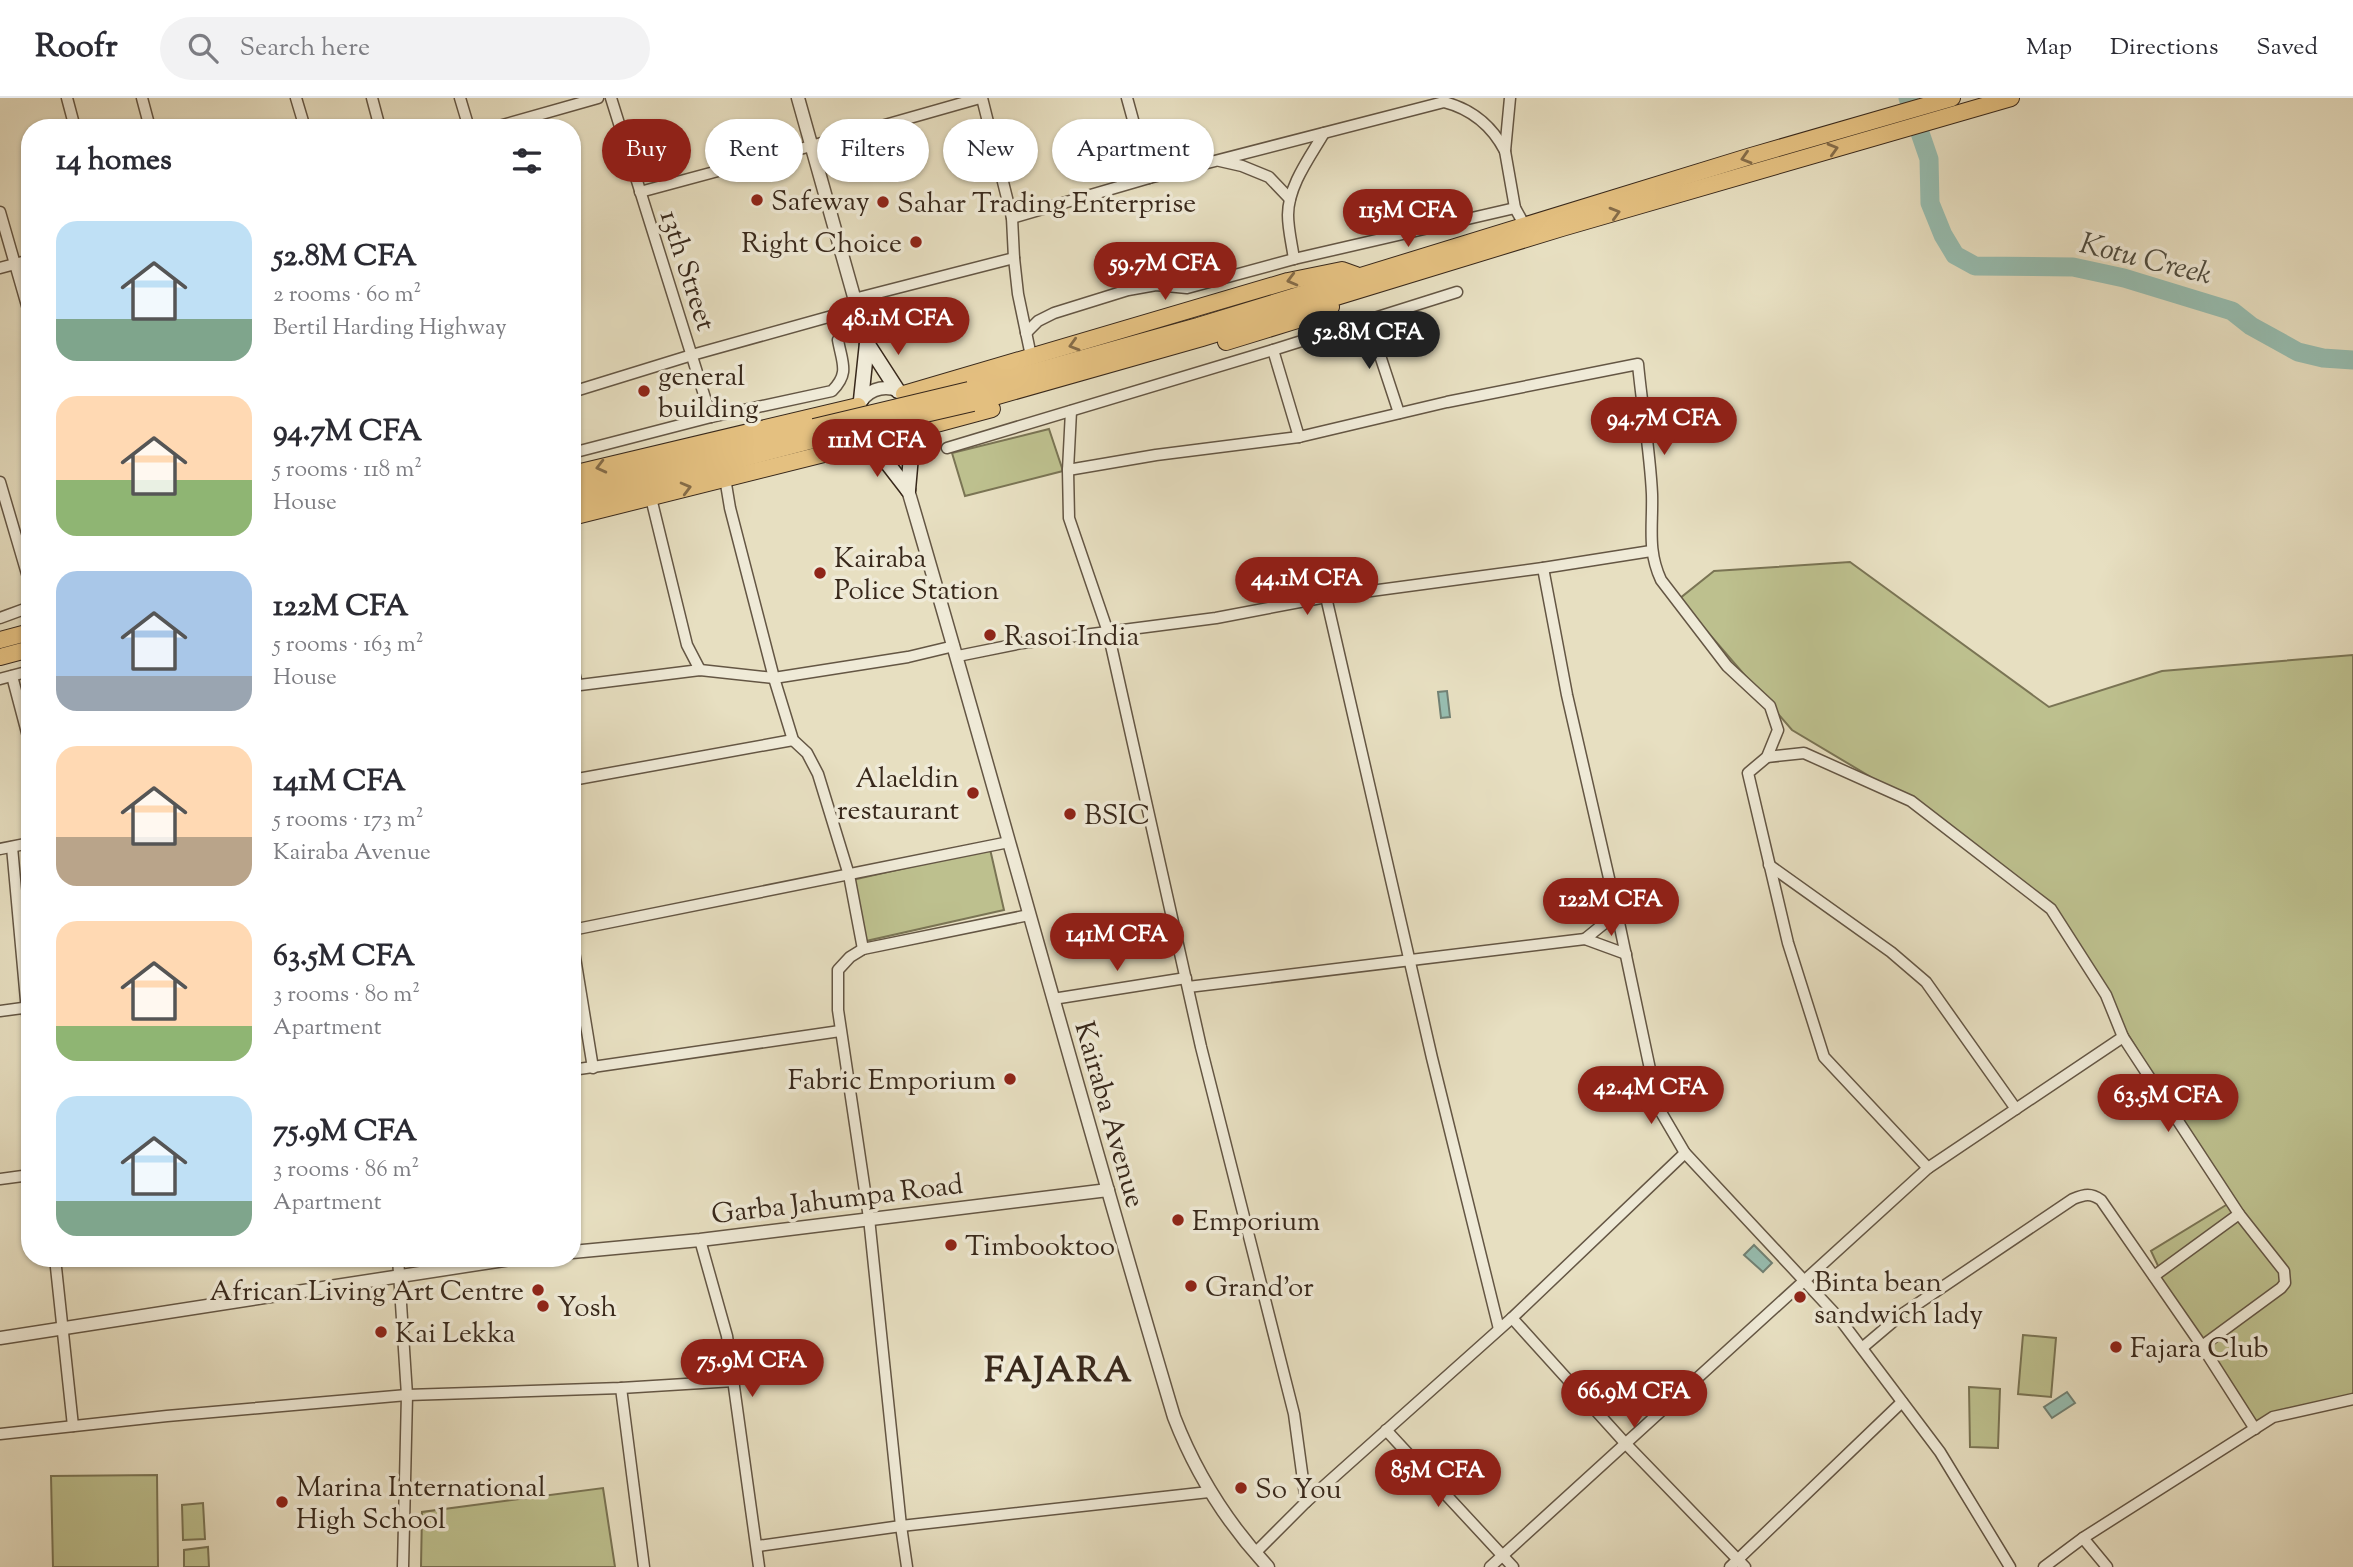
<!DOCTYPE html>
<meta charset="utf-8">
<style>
body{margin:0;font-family:"Sorts Mill Goudy",serif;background:#f2f2f3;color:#2b2b33;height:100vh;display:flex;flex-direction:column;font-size:26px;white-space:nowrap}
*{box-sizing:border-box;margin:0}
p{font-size:23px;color:#7c7c81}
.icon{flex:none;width:38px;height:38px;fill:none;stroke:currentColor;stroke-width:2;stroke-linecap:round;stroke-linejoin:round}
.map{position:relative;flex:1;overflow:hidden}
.panel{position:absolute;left:21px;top:21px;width:560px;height:1148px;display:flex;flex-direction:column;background:#fff;border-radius:28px;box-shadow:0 2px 5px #0004}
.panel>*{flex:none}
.banner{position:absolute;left:602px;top:21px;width:665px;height:63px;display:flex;gap:14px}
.price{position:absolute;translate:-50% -60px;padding:0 16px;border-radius:24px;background:#8f2418;color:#fff;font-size:23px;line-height:46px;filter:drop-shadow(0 2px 4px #0008)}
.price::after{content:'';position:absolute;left:50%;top:42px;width:21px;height:16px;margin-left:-10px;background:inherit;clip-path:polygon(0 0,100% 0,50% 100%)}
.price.active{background:#222;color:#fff}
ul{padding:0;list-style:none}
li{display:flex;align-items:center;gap:21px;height:175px;padding:0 35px}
li span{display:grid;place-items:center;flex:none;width:196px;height:140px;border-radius:21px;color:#555}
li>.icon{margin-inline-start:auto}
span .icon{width:84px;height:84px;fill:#fffc;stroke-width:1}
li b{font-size:30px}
h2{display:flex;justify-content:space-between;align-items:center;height:84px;padding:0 35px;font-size:30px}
.chip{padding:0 24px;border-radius:32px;background:#fff;box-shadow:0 2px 5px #0004;font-size:24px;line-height:63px}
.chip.active{background:#8f2418;color:#fff}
header{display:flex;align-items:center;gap:42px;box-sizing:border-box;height:98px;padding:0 35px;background:#fff;border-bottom:2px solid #e1e1e2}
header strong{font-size:33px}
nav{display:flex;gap:38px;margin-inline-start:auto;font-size:24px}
.search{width:490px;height:63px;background:#f2f2f3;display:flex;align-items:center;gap:18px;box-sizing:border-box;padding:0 24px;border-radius:38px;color:#7c7c81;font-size:26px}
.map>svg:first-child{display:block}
.green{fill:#bdc08e;stroke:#7a7454;stroke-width:2}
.water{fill:#97bdb0;stroke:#718174;stroke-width:2}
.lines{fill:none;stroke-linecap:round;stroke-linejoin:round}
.river{stroke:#97bdb0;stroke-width:19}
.minor-casing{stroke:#645644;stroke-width:13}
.tertiary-casing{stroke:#645644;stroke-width:15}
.secondary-casing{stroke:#38281b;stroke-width:17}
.primary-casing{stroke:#38281b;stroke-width:18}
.minor{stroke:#efead7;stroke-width:10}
.tertiary{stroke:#efead7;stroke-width:12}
.secondary{stroke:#efead7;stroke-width:14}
.primary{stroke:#e4c080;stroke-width:16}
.primary-bridge-casing{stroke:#38281b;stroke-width:18;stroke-linecap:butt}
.primary-bridge{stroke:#e4c080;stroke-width:16}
.oneway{stroke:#856c48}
.poi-dot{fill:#8f2418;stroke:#efead7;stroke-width:2.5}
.labels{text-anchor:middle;stroke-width:7;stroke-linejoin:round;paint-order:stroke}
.poi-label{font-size:28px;fill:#38281b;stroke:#efead7;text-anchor:start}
.street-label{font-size:28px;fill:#38281b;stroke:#efead7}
.water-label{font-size:30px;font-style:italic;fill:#504d40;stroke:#efead7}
.district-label{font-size:35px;font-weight:bold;letter-spacing:2px;fill:#38281b;stroke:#efead7}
</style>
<header>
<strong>Roofr</strong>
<div class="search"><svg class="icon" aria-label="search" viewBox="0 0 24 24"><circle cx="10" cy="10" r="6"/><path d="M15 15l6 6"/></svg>Search here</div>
<nav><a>Map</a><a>Directions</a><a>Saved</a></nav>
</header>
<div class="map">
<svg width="2353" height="1469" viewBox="0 0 2353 1469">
<rect width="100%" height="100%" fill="#e7dfc1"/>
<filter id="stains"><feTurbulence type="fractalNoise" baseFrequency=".00286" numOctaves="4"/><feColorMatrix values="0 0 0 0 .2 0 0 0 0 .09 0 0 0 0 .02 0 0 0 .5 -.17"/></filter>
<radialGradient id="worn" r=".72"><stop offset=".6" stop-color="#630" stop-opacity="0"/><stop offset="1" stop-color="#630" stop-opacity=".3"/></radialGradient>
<g class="green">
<path d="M1049 331 1063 373 965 398 952 355Z"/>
<path d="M1850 464 2049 609 2162 573 2353 557V1301L2273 1319 2255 1331 2154 1178 2160 1172 2151 1153 2231 1104 2051 811 1911 703 1792 632 1679 501 1714 473Z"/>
<path d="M990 751 1004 812 866 843 852 782Z"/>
<path d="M2023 1237 2056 1240 2051 1299 2018 1296Z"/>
<path d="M1969 1289 2000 1291 1998 1350 1970 1349Z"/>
<path d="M157 1377 158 1469H53L51 1378Z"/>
<path d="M603 1390 615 1469H421L422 1414Z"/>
<path d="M203 1405 205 1441 183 1442 182 1407Z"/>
<path d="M208 1449 209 1469H184V1452Z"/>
</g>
<g class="water">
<path d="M1447 593 1450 619 1441 620 1438 594Z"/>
<path d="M1754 1147 1772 1165 1763 1174 1744 1157Z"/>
<path d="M2067 1294 2075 1305 2052 1320 2044 1309Z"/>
</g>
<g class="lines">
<path class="river" d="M1908 0 1929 61 1930 105 1943 137 1955 157 1975 168 2073 169 2124 180 2232 213 2251 228 2298 254 2323 260 2353 262"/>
<g class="minor-casing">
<g id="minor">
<path d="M67 0 75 30"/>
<path d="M142 0 150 30"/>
<path d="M296 0 305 30"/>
<path d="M372 0 380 30"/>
<path d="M460 0 469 30"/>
<path d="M611 0 711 319"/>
<path d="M982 0 1012 120 1014 160 1018 196 1031 258"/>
<path d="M1127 0 1149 80"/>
<path d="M1510 0 1505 53 1515 110 1525 128"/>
<path d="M492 30 598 0"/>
<path d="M1220 63 1242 68 1269 79 1290 101"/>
<path d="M640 94 811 48 980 0"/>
<path d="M0 114 30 218"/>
<path d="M1012 120 1149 80 1444 4C1471 11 1492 28 1505 53"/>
<path d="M1294 161C1292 147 1288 131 1288 117 1288 88 1310 59 1324 35"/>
<path d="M0 170 30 162"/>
<path d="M854 201 1014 160"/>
<path d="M1368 221 1399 315"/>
<path d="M1026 235 1038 223 1054 215 1128 192 1156 187 1187 190 1294 161 1515 110"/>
<path d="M1273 252 1299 339"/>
<path d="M572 294 692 257 857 211"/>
<path d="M1071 313 1068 372 1069 420 1108 534 1201 949 1294 1316 1306 1404"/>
<path d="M947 350 1273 252 1457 194"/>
<path d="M572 355 711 319 832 293C850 275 842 265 838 242"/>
<path d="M1068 372 1156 357 1299 339 1447 304 1638 266C1642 309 1650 353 1652 396 1653 428 1647 452 1661 482L1727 568 1770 608 1778 632 1767 659 1748 675 1788 845 1824 959 1928 1070"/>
<path d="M725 380 730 410 774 580 793 642 807 655 818 676 849 777 863 851"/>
<path d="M0 384 30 486"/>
<path d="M651 400 687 547 700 572"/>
<path d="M1543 470 1567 597 1617 815 1658 1009 1685 1055 1839 1220 1940 1354 2010 1469"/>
<path d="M1326 499 1432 960 1499 1231"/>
<path d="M0 520 30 509"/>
<path d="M958 558 1022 545 1216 520 1326 499 1543 470 1651 453"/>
<path d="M572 565 577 587"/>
<path d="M12 578 30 646"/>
<path d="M0 581 30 573"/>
<path d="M572 588 700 572 774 580 908 559 954 548"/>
<path d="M1767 659 1804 655 1911 703 2051 811 2106 897 2123 939 2239 1116"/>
<path d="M572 682 793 642"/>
<path d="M12 749 30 946"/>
<path d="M0 751 30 745"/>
<path d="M1769 767 1891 854 1926 884 2016 1011"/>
<path d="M572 832 1009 744"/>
<path d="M572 841 593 970"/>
<path d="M1585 841 1617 815"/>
<path d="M1188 889 1585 841 1626 856"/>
<path d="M1053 901 1186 880"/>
<path d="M0 913 30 909"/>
<path d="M572 972 840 933"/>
<path d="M0 1081 30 1077"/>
<path d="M700 1142 727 1238 759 1469"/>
<path d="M55 1160 73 1328"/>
<path d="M398 1160 407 1297 403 1469"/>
<path d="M2154 1178 2239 1116 2284 1173 2285 1185 2281 1190 2202 1248"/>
<path d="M1512 1220 1625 1345 1745 1469"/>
<path d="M1862 1250 1901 1217 2073 1101C2085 1096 2091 1095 2101 1102L2202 1248 2255 1331"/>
<path d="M621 1290 644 1469"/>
<path d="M1386 1332 1513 1469"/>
<path d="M0 1336 167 1318 407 1297 621 1290 734 1283"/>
<path d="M2083 1440 2107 1469"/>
<path d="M758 1448 901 1428 1209 1394"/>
<path d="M1255 1455 1306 1404 1512 1220 1685 1055"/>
<path d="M907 1469 901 1428 869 1120 838 912V872L850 859 863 851 1029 817"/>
<path d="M1490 1469 1928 1070 2123 939"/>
<path d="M1730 1469 1902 1304"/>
<path d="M2044 1469 2083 1440 2273 1319 2353 1301"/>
</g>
</g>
<g class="tertiary-casing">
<g id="tertiary">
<path d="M798 0 867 245"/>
<circle cx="886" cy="320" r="30"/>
<path d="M908 392C999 701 1082 1011 1174 1319 1196 1376 1227 1425 1268 1469"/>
<path d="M572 1154 700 1142 1108 1092"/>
<path d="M0 1240 517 1160"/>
</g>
</g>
<g class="secondary-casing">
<g id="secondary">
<path d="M867 245 898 293"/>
<path d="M861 302 867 245"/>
<path d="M874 348 908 392"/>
<path d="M908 392 911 358 910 338"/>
</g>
</g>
<g class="primary-casing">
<g id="primary">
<path d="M1226 244 1304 220 1331 209"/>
<path d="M969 292 1198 228 1751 58 1952 0"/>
<path d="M904 296 1288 183 1342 172 1356 177"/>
<path d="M973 305 1202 240 1562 130 2011 0"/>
<path d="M914 332 992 311"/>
<path d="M572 376 858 308"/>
<path d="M572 391 805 331"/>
<path d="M572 406 817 341"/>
<path d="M572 419 868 345"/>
<path d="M0 542 30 534"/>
<path d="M0 559 30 551"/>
</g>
</g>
<use href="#minor" class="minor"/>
<use href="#tertiary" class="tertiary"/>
<use href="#secondary" class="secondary"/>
<use href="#primary" class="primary"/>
<g class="primary-bridge-casing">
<g id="primary-bridge">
<path d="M814 329 969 292"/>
<path d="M817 341 973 305"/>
</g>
</g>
<use href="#primary-bridge" class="primary-bridge"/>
</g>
<defs><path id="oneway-chevron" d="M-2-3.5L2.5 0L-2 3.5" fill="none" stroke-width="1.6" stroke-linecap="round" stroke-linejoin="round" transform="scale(1.75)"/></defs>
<g class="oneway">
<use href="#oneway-chevron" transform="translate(1833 51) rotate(-16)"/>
<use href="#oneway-chevron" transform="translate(1746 60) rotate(163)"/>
<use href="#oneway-chevron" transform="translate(1615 115) rotate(-16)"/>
<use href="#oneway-chevron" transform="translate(1292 182) rotate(165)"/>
<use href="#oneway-chevron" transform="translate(1074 247) rotate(164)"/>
<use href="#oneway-chevron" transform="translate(601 369) rotate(166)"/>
<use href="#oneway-chevron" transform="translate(686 390) rotate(-15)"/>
</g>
<g class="poi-dot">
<circle cx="757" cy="102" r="7"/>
<circle cx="883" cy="104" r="7"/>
<circle cx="916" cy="144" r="7"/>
<circle cx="644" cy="293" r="7"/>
<circle cx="820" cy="475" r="7"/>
<circle cx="990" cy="537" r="7"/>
<circle cx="973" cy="695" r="7"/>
<circle cx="1070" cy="716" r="7"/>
<circle cx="1010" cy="981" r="7"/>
<circle cx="1178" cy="1122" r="7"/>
<circle cx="951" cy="1147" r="7"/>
<circle cx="1191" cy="1188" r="7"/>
<circle cx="538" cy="1192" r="7"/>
<circle cx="1800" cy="1199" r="7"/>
<circle cx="543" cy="1208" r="7"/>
<circle cx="381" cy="1234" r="7"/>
<circle cx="2116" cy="1249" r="7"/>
<circle cx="1241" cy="1390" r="7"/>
<circle cx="282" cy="1404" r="7"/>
</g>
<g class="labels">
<g class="poi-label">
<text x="771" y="112">Safeway</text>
<text x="897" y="114">Sahar Trading Enterprise</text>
<text x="902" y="154" text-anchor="end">Right Choice</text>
<text x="658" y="287">general<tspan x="658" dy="32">building</tspan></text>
<text x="834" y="469">Kairaba<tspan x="834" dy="32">Police Station</tspan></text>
<text x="1004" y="547">Rasoi India</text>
<text x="959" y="689" text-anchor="end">Alaeldin<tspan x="959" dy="32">restaurant</tspan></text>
<text x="1084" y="726">BSIC</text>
<text x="996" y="991" text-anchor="end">Fabric Emporium</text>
<text x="1192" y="1132">Emporium</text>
<text x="965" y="1157">Timbooktoo</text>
<text x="1814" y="1193">Binta bean<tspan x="1814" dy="32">sandwich lady</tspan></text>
<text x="1205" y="1198">Grand’or</text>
<text x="524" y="1202" text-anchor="end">African Living Art Centre</text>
<text x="557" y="1218">Yosh</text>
<text x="395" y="1244">Kai Lekka</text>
<text x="2130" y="1259">Fajara Club</text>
<text x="296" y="1398">Marina International<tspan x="296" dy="32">High School</tspan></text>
<text x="1255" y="1400">So You</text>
</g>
<g class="street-label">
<text transform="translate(689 172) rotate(72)" y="10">13th Street</text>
<text transform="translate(1111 1016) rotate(74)" y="10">Kairaba Avenue</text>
<text transform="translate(837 1100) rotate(-7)" y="10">Garba Jahumpa Road</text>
</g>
<g class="water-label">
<text transform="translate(2146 160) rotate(14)" y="10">Kotu Creek</text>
</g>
<g class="district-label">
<text x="1059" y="1283">FAJARA</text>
</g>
</g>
<rect width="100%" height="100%" filter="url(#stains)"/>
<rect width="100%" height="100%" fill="url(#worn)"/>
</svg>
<b class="price" style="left:1408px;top:151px">115M CFA</b>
<b class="price" style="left:1165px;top:204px">59.7M CFA</b>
<b class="price" style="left:898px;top:259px">48.1M CFA</b>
<b class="price active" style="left:1369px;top:273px">52.8M CFA</b>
<b class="price" style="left:1664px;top:359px">94.7M CFA</b>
<b class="price" style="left:877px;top:381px">111M CFA</b>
<b class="price" style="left:1307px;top:519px">44.1M CFA</b>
<b class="price" style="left:1611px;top:840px">122M CFA</b>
<b class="price" style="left:1117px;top:875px">141M CFA</b>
<b class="price" style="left:1651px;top:1028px">42.4M CFA</b>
<b class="price" style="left:2168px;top:1036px">63.5M CFA</b>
<b class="price" style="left:752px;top:1301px">75.9M CFA</b>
<b class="price" style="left:1634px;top:1332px">66.9M CFA</b>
<b class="price" style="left:1438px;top:1411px">85M CFA</b>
<div class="banner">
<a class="chip active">Buy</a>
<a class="chip">Rent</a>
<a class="chip">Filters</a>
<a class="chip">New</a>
<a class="chip">Apartment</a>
</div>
<section class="panel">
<h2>14 homes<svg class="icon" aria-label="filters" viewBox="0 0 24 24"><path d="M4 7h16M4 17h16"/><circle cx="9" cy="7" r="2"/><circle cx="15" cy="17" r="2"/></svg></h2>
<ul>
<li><span style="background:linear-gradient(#bfe0f5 70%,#7fa58c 0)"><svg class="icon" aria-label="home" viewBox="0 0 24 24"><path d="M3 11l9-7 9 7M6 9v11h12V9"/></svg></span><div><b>52.8M CFA</b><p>2 rooms · 60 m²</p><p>Bertil Harding Highway</p></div></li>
<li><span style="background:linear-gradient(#ffd9b3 60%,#8fb573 0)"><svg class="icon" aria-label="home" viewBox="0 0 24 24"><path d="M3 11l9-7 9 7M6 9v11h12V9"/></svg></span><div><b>94.7M CFA</b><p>5 rooms · 118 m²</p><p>House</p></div></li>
<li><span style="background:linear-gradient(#a9c7e8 75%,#9aa5b1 0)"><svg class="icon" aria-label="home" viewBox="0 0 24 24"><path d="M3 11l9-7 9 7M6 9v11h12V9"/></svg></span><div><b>122M CFA</b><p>5 rooms · 163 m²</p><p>House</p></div></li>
<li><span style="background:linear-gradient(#ffd9b3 65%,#b9a48a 0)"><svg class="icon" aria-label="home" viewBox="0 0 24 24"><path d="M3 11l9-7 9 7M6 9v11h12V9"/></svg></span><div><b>141M CFA</b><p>5 rooms · 173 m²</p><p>Kairaba Avenue</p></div></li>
<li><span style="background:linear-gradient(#ffd9b3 75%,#8fb573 0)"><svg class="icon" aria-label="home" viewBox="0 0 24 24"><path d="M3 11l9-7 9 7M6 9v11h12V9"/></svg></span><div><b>63.5M CFA</b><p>3 rooms · 80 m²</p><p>Apartment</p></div></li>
<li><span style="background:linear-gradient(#bfe0f5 75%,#7fa58c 0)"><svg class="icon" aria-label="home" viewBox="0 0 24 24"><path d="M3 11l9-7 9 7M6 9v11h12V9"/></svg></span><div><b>75.9M CFA</b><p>3 rooms · 86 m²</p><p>Apartment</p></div></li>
</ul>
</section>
</div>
